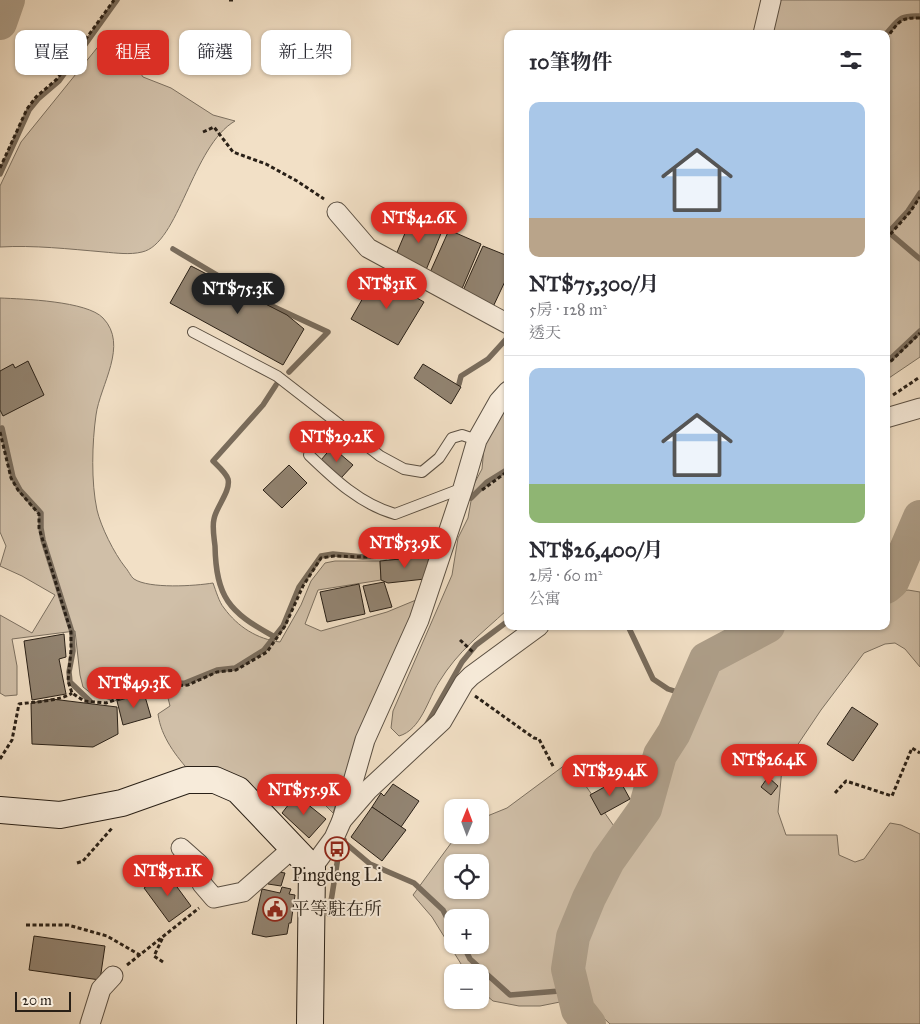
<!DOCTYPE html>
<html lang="zh-TW">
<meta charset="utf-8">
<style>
body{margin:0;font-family:"IM FELL Great Primer","Noto Serif TC",serif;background:#f2f2f3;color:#2b2b33;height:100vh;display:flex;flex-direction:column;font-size:19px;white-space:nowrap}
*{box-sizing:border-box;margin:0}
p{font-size:16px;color:#7c7c81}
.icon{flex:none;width:28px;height:28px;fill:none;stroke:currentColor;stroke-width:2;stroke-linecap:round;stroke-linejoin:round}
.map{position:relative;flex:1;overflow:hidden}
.panel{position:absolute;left:504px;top:30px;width:386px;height:600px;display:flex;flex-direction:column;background:#fff;border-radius:10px;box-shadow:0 1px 4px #0004}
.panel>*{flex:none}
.hud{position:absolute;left:15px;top:30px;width:414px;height:45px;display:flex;gap:10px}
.needle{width:32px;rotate:1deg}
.buttons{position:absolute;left:444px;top:799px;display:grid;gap:10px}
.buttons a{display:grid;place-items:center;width:45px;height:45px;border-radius:10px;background:#fff;box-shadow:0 1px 4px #0004;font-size:25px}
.scale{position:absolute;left:15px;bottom:12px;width:56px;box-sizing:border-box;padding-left:5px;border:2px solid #292017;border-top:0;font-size:14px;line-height:18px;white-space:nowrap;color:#292017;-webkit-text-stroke:4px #f7ebda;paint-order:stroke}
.price{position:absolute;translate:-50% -42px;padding:0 11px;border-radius:18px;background:#d93025;color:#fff;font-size:16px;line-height:32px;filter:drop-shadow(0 1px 2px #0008)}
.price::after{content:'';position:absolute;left:50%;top:30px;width:15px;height:11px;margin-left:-8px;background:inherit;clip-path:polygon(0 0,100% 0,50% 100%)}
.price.active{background:#222;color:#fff}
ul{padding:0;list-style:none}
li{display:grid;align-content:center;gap:10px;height:265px;padding:0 25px}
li+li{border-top:1px solid #e1e1e2}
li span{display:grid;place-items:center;height:155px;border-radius:10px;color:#555}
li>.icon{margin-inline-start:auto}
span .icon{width:90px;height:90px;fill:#fffc;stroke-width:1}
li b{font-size:21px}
h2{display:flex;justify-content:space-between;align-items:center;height:60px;padding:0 25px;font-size:21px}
.pill{padding:0 18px;border-radius:10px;background:#fff;box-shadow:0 1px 4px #0004;font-size:18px;line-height:45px}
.pill.active{background:#d93025;color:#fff}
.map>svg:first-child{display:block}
.green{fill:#d0bfa8;stroke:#7c7060;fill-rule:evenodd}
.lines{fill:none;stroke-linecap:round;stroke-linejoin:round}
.stream{stroke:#796c5c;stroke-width:5.5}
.river{stroke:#ae9f8a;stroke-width:34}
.building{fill:#928472;stroke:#292017}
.lane-casing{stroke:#5b5043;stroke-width:12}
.street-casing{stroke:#5b5043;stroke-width:21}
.secondary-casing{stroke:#292017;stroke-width:28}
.path{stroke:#292017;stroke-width:3;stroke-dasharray:4 2.5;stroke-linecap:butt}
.lane{stroke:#f7ebda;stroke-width:10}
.street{stroke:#f7ebda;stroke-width:19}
.secondary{stroke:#f7ebda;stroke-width:26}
.labels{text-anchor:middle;stroke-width:4;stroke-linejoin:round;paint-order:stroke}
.poi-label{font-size:18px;fill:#292017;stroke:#f7ebda}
</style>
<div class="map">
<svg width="920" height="1024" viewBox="0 0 920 1024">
<rect width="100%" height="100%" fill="#f2e0c6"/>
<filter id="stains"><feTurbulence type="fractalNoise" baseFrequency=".004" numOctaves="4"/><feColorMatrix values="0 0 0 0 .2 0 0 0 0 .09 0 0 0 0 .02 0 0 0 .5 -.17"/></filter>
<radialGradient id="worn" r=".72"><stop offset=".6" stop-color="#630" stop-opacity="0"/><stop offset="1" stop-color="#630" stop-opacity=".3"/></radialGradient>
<g class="green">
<path d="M781 0H920V357L886 380V34H771Z"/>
<path d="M101 43 124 48 143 77 171 88 213 115 235 121C192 146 179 244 142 252 130 255 116 253 104 252 69 249 34 245 0 247V186L21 142Z"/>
<path d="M0 298C23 299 87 301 103 318 129 345 100 385 96 415 92 443 91 482 97 510 101 527 114 553 125 567 128 570 131 577 134 579 149 589 195 586 213 583 216 591 219 602 224 608 238 627 257 639 280 642L301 605 311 581 325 563 335 561H380L381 580 318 590 305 624 321 631 387 612 416 600 385 686 358 736 333 813 316 796 283 784 267 799 240 778 191 773C176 756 161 737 158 714L170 706 166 690 159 688 114 701 92 694 83 687 80 675 75 631 12 639 17 666V695L5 696 0 693V615L32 633 55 595 22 576 0 566 6 546 0 532Z"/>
<path d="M507 404V610C481 634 458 651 439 682 428 699 421 730 399 736L391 728 393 711 452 575 458 538 468 518 474 484 482 469 484 447Z"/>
<path d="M908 590 920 592V667L905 649 895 643 885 644 864 653 821 710 782 768 778 812 786 835H837L839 855 855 862 864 859 890 823 901 825 920 834V1024H610L593 1008 560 1002 540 1006H519L493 1001 480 990V972H466L432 917 413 895 457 835H480V819L507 808 569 762 630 849 641 827 663 770 710 671 745 646 783 626H886V598L891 594ZM452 862H480V890H452ZM452 918H480V945H452Z"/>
</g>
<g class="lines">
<g class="stream">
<path d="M886 34C899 19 900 15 920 16"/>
<path d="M0 174 29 110 38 99 59 81 117 0"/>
<path d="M886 230 920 259"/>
<path d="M886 235 908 211 920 193"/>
<path d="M173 249 259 300 328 332 289 372"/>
<path d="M886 363 920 331"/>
<path d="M459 384 461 376 488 359 508 337"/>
<path d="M2 428 13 477 20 490 41 513V528L43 540 72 632 73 651 69 672 70 682 90 701"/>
<path d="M471 498 487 482 508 469"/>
<path d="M628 626 653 679 668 689 690 696"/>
<path d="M273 636C229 612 216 597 215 546 214 537 212 527 214 519 216 507 231 491 228 479 226 473 218 466 213 461L263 405 276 385"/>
<path d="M118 698 150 685 185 683 217 670 235 668 264 650 283 626 299 587 321 556 333 554 363 557 398 555 430 546 436 540"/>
<path d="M427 724 462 662 476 645 508 621"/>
<path d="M344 842 370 864 414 883 443 910 452 928"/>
<path d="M329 914 339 851 344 840"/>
<path d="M463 945 470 959 510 995 572 990"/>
</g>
<g class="river">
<path d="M0 23 8 0"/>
<path d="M886 587 892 582 920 517"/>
<path d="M589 1024 578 1010 568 969 573 937 589 898 608 861 645 809 660 755 674 733 706 659 768 626"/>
</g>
</g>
<g class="building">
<path d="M411 219 442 231 426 270 395 257Z"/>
<path d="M449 230 481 244 461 291 428 277Z"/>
<path d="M483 246 508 256V275L492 309 461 295Z"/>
<path d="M191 266 287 315 304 329 283 365 170 303Z"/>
<path d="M376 275 424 302 398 345 351 319Z"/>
<path d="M28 361 44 395 3 416 0 410V371L13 364 15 368Z"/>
<path d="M423 364 461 387 451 404 414 378Z"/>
<path d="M332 447 353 465 341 478 321 460Z"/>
<path d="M289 465 307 483 282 508 263 490Z"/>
<path d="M430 551 425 579 388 583 381 580 380 561 400 559Z"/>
<path d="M384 582 392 607 370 612 363 586Z"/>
<path d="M359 584 365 614 327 622 320 592Z"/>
<path d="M64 634 66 657 59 659 66 694 32 700 24 641Z"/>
<path d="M144 693 151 717 123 725 117 701Z"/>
<path d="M52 699 117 707 118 734 93 747 32 744 31 703Z"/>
<path d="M852 707 878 724 853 761 827 744Z"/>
<path d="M768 777 778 786 771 795 761 787Z"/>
<path d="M619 779 630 799 601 815 590 795Z"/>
<path d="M393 784 419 801 401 827 372 807 381 793 384 796Z"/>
<path d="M296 795 326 819 309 838 282 813Z"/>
<path d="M372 807 406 830 382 861 351 837Z"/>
<path d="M272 871 285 873 281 886 268 884Z"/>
<path d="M166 872 191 906 169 922 144 888Z"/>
<path d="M282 887 291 889 289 894 295 895 291 923H289L287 934 266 937 252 934 262 889 280 893Z"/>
<path d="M34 936 105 946 100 980 29 970Z"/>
</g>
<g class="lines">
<g class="lane-casing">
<g id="lane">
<path d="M193 332 277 376 380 456 404 469 422 472 439 458 452 438 462 435 477 440"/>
<path d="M309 455C334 479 360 504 395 514L463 488"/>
</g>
</g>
<g class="street-casing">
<g id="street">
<path d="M763 34 771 0"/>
<path d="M337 212 368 248 508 324"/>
<path d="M886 418 920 408"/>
<path d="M342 820 365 740 419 620 463 488 477 440 499 401 508 391"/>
<path d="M181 848 199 864 202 884 214 898 243 892 293 848"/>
<path d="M312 868 334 838 342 820 368 790 442 721 464 683 471 676 539 626"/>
<path d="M90 1024 101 989 113 976"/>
</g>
</g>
<g class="secondary-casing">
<path id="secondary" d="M0 810 60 815 122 803 187 780H215L238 790 312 868 310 1024"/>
</g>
<g class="path">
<path d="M229 0H235"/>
<path d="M886 39C898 23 899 17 920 18"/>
<path d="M203 132 214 127 233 152 266 164 297 181 324 199"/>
<path d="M0 168 27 109 36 97 57 79 114 0"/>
<path d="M886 239 910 212 920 197"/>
<path d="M886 366 920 333"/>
<path d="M893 395 920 377"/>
<path d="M0 432 11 478 18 490 39 514V528L71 632V650L68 681 72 693 84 701 106 703 151 687 188 685 217 672 236 670 267 652 285 626 303 586 321 558 334 556 398 558 424 549"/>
<path d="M482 490 508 471"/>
<path d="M460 640 473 652"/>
<path d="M475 696 534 738 539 739 554 768"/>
<path d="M0 759 12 740 19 704C33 702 61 701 72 693"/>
<path d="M835 793 846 781 892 796 912 748 920 753"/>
<path d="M77 863 83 861 113 827"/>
<path d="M26 925H68L107 936 140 955"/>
<path d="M163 962 154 956 163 937"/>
<path d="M127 965 199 908"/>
</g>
<use href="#lane" class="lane"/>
<use href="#street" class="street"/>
<use href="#secondary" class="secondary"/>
</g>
<defs>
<g id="bus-ring" transform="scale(1.25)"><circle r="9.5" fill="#f7ebda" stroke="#8f2418" stroke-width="1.5"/><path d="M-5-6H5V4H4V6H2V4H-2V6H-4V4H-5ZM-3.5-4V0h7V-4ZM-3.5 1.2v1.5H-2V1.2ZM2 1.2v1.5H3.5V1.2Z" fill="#8f2418"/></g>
<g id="civic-ring" transform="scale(1.25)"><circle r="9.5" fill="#f7ebda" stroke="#8f2418" stroke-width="1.5"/><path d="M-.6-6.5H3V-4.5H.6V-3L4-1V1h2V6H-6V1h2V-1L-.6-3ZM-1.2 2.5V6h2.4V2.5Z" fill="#8f2418"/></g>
</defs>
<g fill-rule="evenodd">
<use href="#bus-ring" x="337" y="849"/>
<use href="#civic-ring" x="275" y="909"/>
</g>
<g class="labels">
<g class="poi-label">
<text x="337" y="881">Pingdeng Li</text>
<text x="292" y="915" text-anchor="start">平等駐在所</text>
</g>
</g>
<rect width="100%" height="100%" filter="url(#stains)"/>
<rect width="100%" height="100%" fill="url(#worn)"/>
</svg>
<div class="buttons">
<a><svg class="needle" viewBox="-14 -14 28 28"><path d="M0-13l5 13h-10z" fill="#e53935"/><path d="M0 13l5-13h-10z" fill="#7c7c81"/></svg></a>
<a><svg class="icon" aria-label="locate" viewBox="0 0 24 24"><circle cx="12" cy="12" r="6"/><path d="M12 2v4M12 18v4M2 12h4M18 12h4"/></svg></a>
<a>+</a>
<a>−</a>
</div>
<div class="scale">20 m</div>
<b class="price" style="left:419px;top:244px">NT$42.6K</b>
<b class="price" style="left:387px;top:310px">NT$31K</b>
<b class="price active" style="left:238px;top:315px">NT$75.3K</b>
<b class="price" style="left:337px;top:463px">NT$29.2K</b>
<b class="price" style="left:405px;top:569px">NT$53.9K</b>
<b class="price" style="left:134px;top:709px">NT$49.3K</b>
<b class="price" style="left:769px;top:786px">NT$26.4K</b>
<b class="price" style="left:610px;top:797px">NT$29.4K</b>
<b class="price" style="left:304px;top:816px">NT$55.9K</b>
<b class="price" style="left:168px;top:897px">NT$51.1K</b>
<div class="hud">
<a class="pill">買屋</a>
<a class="pill active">租屋</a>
<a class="pill">篩選</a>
<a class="pill">新上架</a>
</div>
<section class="panel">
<h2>10筆物件<svg class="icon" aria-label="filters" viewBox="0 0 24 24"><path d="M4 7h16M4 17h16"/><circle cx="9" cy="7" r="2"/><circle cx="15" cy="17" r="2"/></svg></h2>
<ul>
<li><span style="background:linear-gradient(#a9c7e8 75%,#b9a48a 0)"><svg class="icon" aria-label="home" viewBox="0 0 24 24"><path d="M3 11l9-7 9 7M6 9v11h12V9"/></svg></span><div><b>NT$75,300/月</b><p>5房 · 128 m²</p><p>透天</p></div></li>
<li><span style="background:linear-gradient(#a9c7e8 75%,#8fb573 0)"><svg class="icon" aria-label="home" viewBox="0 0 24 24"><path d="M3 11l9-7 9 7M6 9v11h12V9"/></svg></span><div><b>NT$26,400/月</b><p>2房 · 60 m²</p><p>公寓</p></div></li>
</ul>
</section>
</div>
